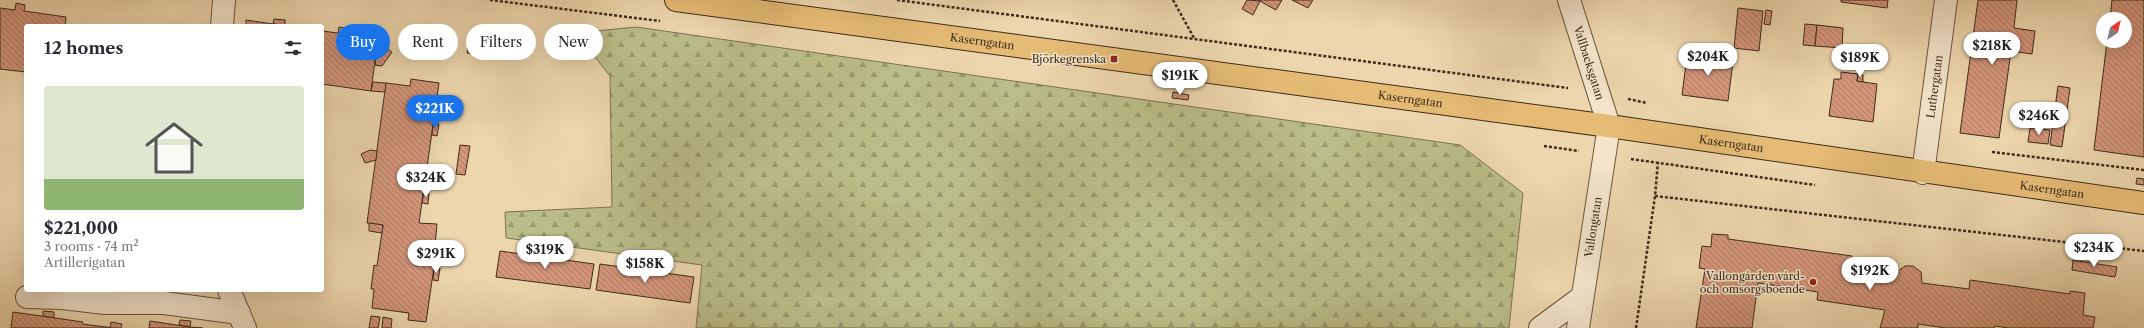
<!DOCTYPE html>
<meta charset="utf-8">
<style>
body{margin:0;font-family:"Libre Caslon Text",serif;background:#f2f2f3;color:#2b2b33;height:100vh;display:flex;flex-direction:column;font-size:15px;white-space:nowrap}
*{box-sizing:border-box;margin:0}
p{font-size:13px;color:#7c7c81}
.icon{flex:none;width:22px;height:22px;fill:none;stroke:currentColor;stroke-width:2;stroke-linecap:round;stroke-linejoin:round}
.map{position:relative;flex:1;overflow:hidden}
.details{position:absolute;left:24px;top:24px;width:300px;height:268px;display:flex;flex-direction:column;background:#fff;border-radius:4px;box-shadow:0 4px 16px #0002}
.details>*{flex:none}
.top-card{position:absolute;left:336px;top:24px;width:380px;height:36px;display:flex;gap:8px}
.needle{width:26px;rotate:35deg}
.buttons{position:absolute;left:2096px;top:12px;display:grid;gap:8px}
.buttons a{display:grid;place-items:center;width:36px;height:36px;border-radius:50%;background:#fff;box-shadow:0 4px 16px #0002;font-size:20px}
.price{position:absolute;translate:-50% -34px;padding:0 9px;border-radius:14px;background:#fff;color:#222;font-size:13px;line-height:26px;filter:drop-shadow(0 1px 2px #0008)}
.price::after{content:'';position:absolute;left:50%;top:24px;width:12px;height:9px;margin-left:-6px;background:inherit;clip-path:polygon(0 0,100% 0,50% 100%)}
.price.current{background:#1a73e8;color:#fff}
ul{padding:0;list-style:none}
li{display:grid;align-content:center;gap:8px;height:212px;padding:0 20px}
li span{display:grid;place-items:center;height:124px;border-radius:4px;color:#555}
li>.icon{margin-inline-start:auto}
span .icon{width:72px;height:72px;fill:#fffc;stroke-width:1}
li b{font-size:17px}
h2{display:flex;justify-content:space-between;align-items:center;height:48px;padding:0 20px;font-size:17px}
.chip{padding:0 14px;border-radius:18px;background:#fff;box-shadow:0 4px 16px #0002;font-size:14px;line-height:36px}
.chip.current{background:#1a73e8;color:#fff}
.map>svg:first-child{display:block}
.forest{fill:url(#forest-firs);stroke:#7c7451}
.building{fill:url(#building-back-hatch);stroke:#3e2c19}
.lines{fill:none;stroke-linecap:round;stroke-linejoin:round}
.minor-casing{stroke:#6a563e;stroke-width:24}
.major-casing{stroke:#3e2c19;stroke-width:24}
.path{stroke:#3e2c19;stroke-width:2.5;stroke-dasharray:3 2;stroke-linecap:butt}
.minor{stroke:#f3e4ca;stroke-width:22}
.major{stroke:#e6bb76;stroke-width:22}
.poi-dot{fill:#8f2418;stroke:#f3e4ca;stroke-width:1.5}
.labels{text-anchor:middle;stroke-width:3;stroke-linejoin:round;paint-order:stroke}
.street-label{font-size:11px;fill:#3e2c19;stroke:#f3e4ca}
.poi-label{font-size:11px;fill:#3e2c19;stroke:#f3e4ca;text-anchor:end}
</style>
<div class="map">
<svg width="2144" height="328" viewBox="0 0 2144 328">
<defs>
<pattern id="forest-firs" width="22" height="20" patternUnits="userSpaceOnUse"><rect width="22" height="20" fill="#babd89"/><path d="M5 1l3.5 6h-7zM16 11l3.5 6h-7z" fill="#999a6f"/></pattern>
<pattern id="building-back-hatch" width="6" height="6" patternUnits="userSpaceOnUse"><rect width="6" height="6" fill="#d4957b"/><path d="M-1 5l2 2M0 0l6 6M5-1l2 2" fill="none" stroke="#ad7a64"/></pattern>
</defs>
<rect width="100%" height="100%" fill="#edd6ad"/>
<filter id="stains"><feTurbulence type="fractalNoise" baseFrequency=".005" numOctaves="4"/><feColorMatrix values="0 0 0 0 .2 0 0 0 0 .09 0 0 0 0 .02 0 0 0 .5 -.17"/></filter>
<radialGradient id="worn" r=".72"><stop offset=".6" stop-color="#630" stop-opacity="0"/><stop offset="1" stop-color="#630" stop-opacity=".3"/></radialGradient>
<path class="forest" d="M636 27 1460 145 1523 193 1509 328H696L702 265 506 238 505 212 612 207 610 76 576 33Z"/>
<g class="building">
<path d="M1247 0 1260 1 1253 15 1242 9Z"/>
<path d="M1258 0H1282L1276 10Z"/>
<path d="M1292 0H1313L1308 8Z"/>
<path d="M1841 0H1888L1887 8 1841 2Z"/>
<path d="M1978 0H2017L2014 28 2035 31 2032 54 2011 51 1999 138 1960 133Z"/>
<path d="M2112 0H2144V157L2094 150 2107 41H2125V19H2110Z"/>
<path d="M16 3 25 5 24 11 66 17 65 26H26V72L0 69V8L15 10Z"/>
<path d="M1738 8 1763 11 1759 51 1734 48Z"/>
<path d="M1766 10 1772 11 1770 25 1764 24Z"/>
<path d="M274 19 285 20V25L273 24Z"/>
<path d="M246 20 273 24 289 26H246Z"/>
<path d="M1805 24 1817 25 1815 46 1803 45Z"/>
<path d="M1817 25 1843 28 1842 48 1815 46Z"/>
<path d="M339 27 350 29V34L338 33Z"/>
<path d="M322 31 378 38 371 91 322 84Z"/>
<path d="M470 37 511 43 508 59 467 53Z"/>
<path d="M385 47 392 52 382 66 375 65 376 57H378Z"/>
<path d="M1713 51 1730 53 1729 61 1733 62 1728 101 1682 95 1687 56 1712 59Z"/>
<path d="M1841 72 1858 74 1857 81 1877 84 1873 122 1829 116 1834 79H1841Z"/>
<path d="M1858 74 1863 75V82L1857 81Z"/>
<path d="M411 79 439 83 419 223 437 224 433 266 434 267 426 322 408 320 409 313 372 308 374 289H371L374 265 377 266 383 225 367 223 386 83 410 86Z"/>
<path d="M373 82 386 83 385 92 371 91Z"/>
<path d="M2058 86 2070 88 2062 147 2050 145Z"/>
<path d="M1173 92 1189 95 1188 100 1172 98Z"/>
<path d="M433 123 439 124 437 136 432 135Z"/>
<path d="M2030 128 2050 130 2048 144 2028 142Z"/>
<path d="M460 145 470 146 465 175 456 174Z"/>
<path d="M370 150 377 151 376 160 365 163 361 154Z"/>
<path d="M2137 178 2144 179V185L2136 184Z"/>
<path d="M424 192 429 193 428 204 422 203Z"/>
<path d="M369 223 383 225 382 233 369 231Z"/>
<path d="M1712 234 1728 235V239L1852 256 1851 265 1898 271 1905 266H1913L1921 272 1922 283 1969 289 1970 280 2070 294V291L2085 293 2083 315 2095 317 2093 328H2008L1995 326 1994 328H1946L1918 324V328H1880L1885 310 1817 300 1818 292 1758 283 1752 328H1696L1705 269 1699 268 1702 246 1711 247Z"/>
<path d="M500 251 594 264 590 289 496 277Z"/>
<path d="M2073 260 2117 267 2115 277 2072 270Z"/>
<path d="M600 264 694 277 690 303 596 290Z"/>
<path d="M434 267 440 268 438 281 433 280Z"/>
<path d="M43 311 54 312V318L43 316Z"/>
<path d="M13 312 83 322 82 324 114 328H11Z"/>
<path d="M371 316 380 317 378 328H369Z"/>
<path d="M383 317 392 319 391 328H382Z"/>
<path d="M180 320 191 321 190 327 179 325Z"/>
<path d="M150 321 190 327 203 328H149Z"/>
<path d="M111 322 122 324 121 328H110Z"/>
</g>
<g class="lines">
<g class="minor-casing">
<g id="minor">
<path id="s1" d="M1569 0 1609 126 1578 328"/>
<path d="M222 26 224 0"/>
<path id="s2" d="M1923 173 1946 0"/>
<path d="M229 290 245 328"/>
<path d="M27 297 62 298 105 303H164L239 313"/>
<path d="M1540 328 1582 297"/>
</g>
</g>
<g class="major-casing">
<g id="major">
<path id="s3" d="M676 0 1609 126 2144 203"/>
</g>
</g>
<g class="path">
<path d="M490 0 660 21"/>
<path d="M897 0 1568 88"/>
<path d="M1173 0 1194 38"/>
<path d="M1628 99 1647 103"/>
<path d="M1544 146 1579 151"/>
<path d="M1992 152 2144 170"/>
<path d="M1631 159 1815 185"/>
<path d="M1655 196 2144 251"/>
<path d="M1636 328 1655 196 1658 162"/>
</g>
<use href="#minor" class="minor"/>
<use href="#major" class="major"/>
</g>
<g class="poi-dot">
<rect x="1110" y="55" width="8" height="8" rx="2"/>
<circle cx="1813" cy="282" r="4"/>
</g>
<g class="labels">
<g class="street-label">
<text dy="4" stroke="none"><textPath href="#s3" startOffset="309">Kaserngatan</textPath></text>
<text dy="4" stroke="none"><textPath href="#s1" startOffset="66">Vallbacksgatan</textPath></text>
<text dy="4" stroke="none"><textPath href="#s2" startOffset="87">Luthergatan</textPath></text>
<text dy="4" stroke="none"><textPath href="#s3" startOffset="741">Kaserngatan</textPath></text>
<text dy="4" stroke="none"><textPath href="#s3" startOffset="1065">Kaserngatan</textPath></text>
<text dy="4" stroke="none"><textPath href="#s3" startOffset="1389">Kaserngatan</textPath></text>
<text transform="translate(1593 227) rotate(-81)" y="4">Vallongatan</text>
</g>
<g class="poi-label">
<text x="1106" y="63">Björkegrenska</text>
<text x="1805" y="280">Vallongården vård-<tspan x="1805" dy="13">och omsorgsboende</tspan></text>
</g>
</g>
<rect width="100%" height="100%" filter="url(#stains)"/>
<rect width="100%" height="100%" fill="url(#worn)"/>
</svg>
<div class="buttons">
<a><svg class="needle" viewBox="-14 -14 28 28"><path d="M0-13l5 13h-10z" fill="#e53935"/><path d="M0 13l5-13h-10z" fill="#7c7c81"/></svg></a>
</div>
<b class="price" style="left:1992px;top:66px">$218K</b>
<b class="price" style="left:1708px;top:77px">$204K</b>
<b class="price" style="left:1860px;top:78px">$189K</b>
<b class="price" style="left:1180px;top:96px">$191K</b>
<b class="price current" style="left:435px;top:129px">$221K</b>
<b class="price" style="left:2039px;top:136px">$246K</b>
<b class="price" style="left:426px;top:198px">$324K</b>
<b class="price" style="left:2094px;top:268px">$234K</b>
<b class="price" style="left:545px;top:270px">$319K</b>
<b class="price" style="left:436px;top:274px">$291K</b>
<b class="price" style="left:645px;top:284px">$158K</b>
<b class="price" style="left:1870px;top:291px">$192K</b>
<div class="top-card">
<a class="chip current">Buy</a>
<a class="chip">Rent</a>
<a class="chip">Filters</a>
<a class="chip">New</a>
</div>
<section class="details">
<h2>12 homes<svg class="icon" aria-label="filters" viewBox="0 0 24 24"><path d="M4 7h16M4 17h16"/><circle cx="9" cy="7" r="2"/><circle cx="15" cy="17" r="2"/></svg></h2>
<ul>
<li><span style="background:linear-gradient(#dfe7d0 75%,#8fb573 0)"><svg class="icon" aria-label="home" viewBox="0 0 24 24"><path d="M3 11l9-7 9 7M6 9v11h12V9"/></svg></span><div><b>$221,000</b><p>3 rooms · 74 m²</p><p>Artillerigatan</p></div></li>
</ul>
</section>
</div>
